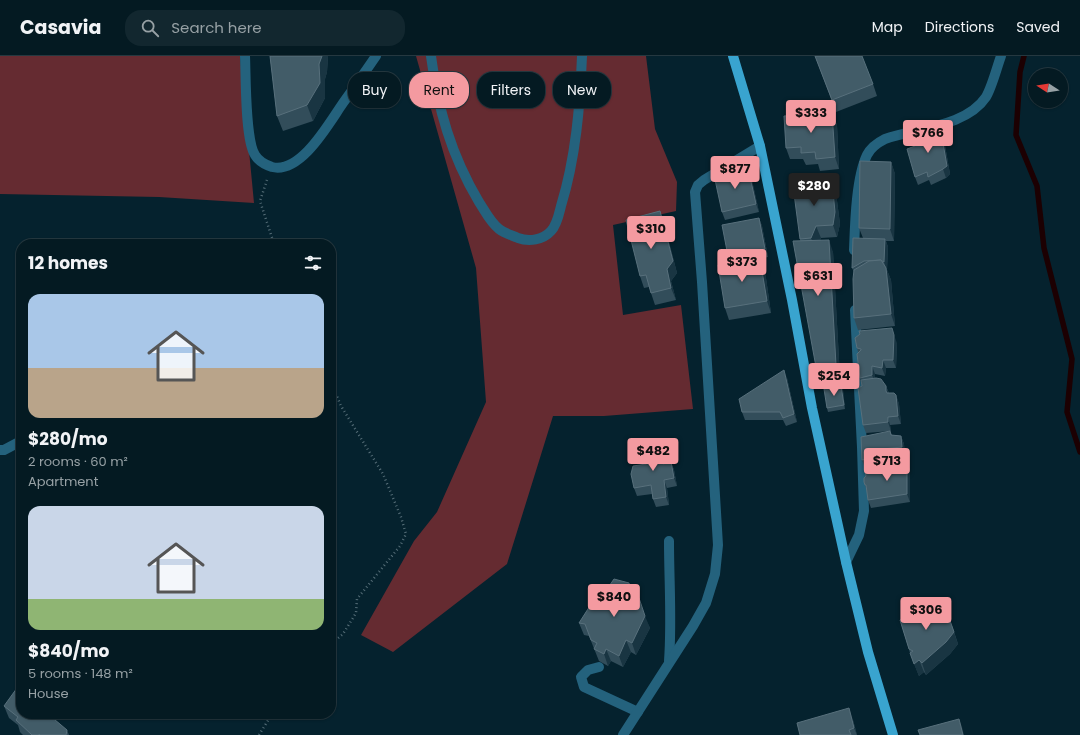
<!DOCTYPE html>
<meta charset="utf-8">
<style>
body{margin:0;font-family:Poppins,sans-serif;background:#12272f;color:#f1f3f6;height:100vh;display:flex;flex-direction:column;font-size:15px;white-space:nowrap}
*{box-sizing:border-box;margin:0}
p{font-size:13px;color:#97a1a5}
.icon{flex:none;width:22px;height:22px;fill:none;stroke:currentColor;stroke-width:2;stroke-linecap:round;stroke-linejoin:round}
.map{position:relative;flex:1;overflow:hidden}
.details{position:absolute;left:16px;top:183px;width:320px;height:480px;display:flex;flex-direction:column;background:#041a22;border-radius:16px;box-shadow:0 1px 3px #0004,0 0 0 1px #253840}
.details>*{flex:none}
.banner{position:absolute;left:348px;top:16px;width:380px;height:36px;display:flex;gap:8px}
.needle{width:26px;rotate:282deg}
.buttons{position:absolute;left:1028px;top:12px;display:grid;gap:8px}
.buttons a{display:grid;place-items:center;width:40px;height:40px;border-radius:50%;background:#041a22;box-shadow:0 1px 3px #0004,0 0 0 1px #253840;font-size:20px}
.price{position:absolute;translate:-50% -34px;padding:0 9px;border-radius:4px;background:#f49aa0;color:#111;font-size:13px;line-height:26px;filter:drop-shadow(0 1px 2px #0008)}
.price::after{content:'';position:absolute;left:50%;top:24px;width:12px;height:9px;margin-left:-6px;background:inherit;clip-path:polygon(0 0,100% 0,50% 100%)}
.price.on{background:#222;color:#fff}
ul{padding:0;list-style:none}
li{display:grid;align-content:center;gap:8px;height:212px;padding:0 12px}
li span{display:grid;place-items:center;height:124px;border-radius:12px;color:#555}
li>.icon{margin-inline-start:auto}
span .icon{width:72px;height:72px;fill:#fffc;stroke-width:1}
li b{font-size:17px}
h2{display:flex;justify-content:space-between;align-items:center;height:48px;padding:0 12px;font-size:17px}
.tag{padding:0 14px;border-radius:16px;background:#041a22;box-shadow:0 1px 3px #0004,0 0 0 1px #253840;font-size:14px;line-height:36px}
.tag.on{background:#f49aa0;color:#111}
header{display:flex;align-items:center;gap:24px;box-sizing:border-box;height:56px;padding:0 20px;background:#041a22;border-bottom:1px solid #253840}
header strong{font-size:19px}
nav{display:flex;gap:22px;margin-inline-start:auto;font-size:14px}
.search{width:280px;height:36px;background:#12272f;display:flex;align-items:center;gap:10px;box-sizing:border-box;padding:0 14px;border-radius:16px;color:#97a1a5;font-size:15px}
.map>svg:first-child{display:block}
.green{fill:#652b31}
.lines{fill:none;stroke-linecap:round;stroke-linejoin:round}
.stream{stroke:#1c0002;stroke-width:5.5}
.path{stroke:#566e78;stroke-width:2.5;stroke-dasharray:1 3;stroke-linecap:butt}
.minor{stroke:#24627d;stroke-width:10}
.major{stroke:#39a4cf;stroke-width:10}
.wall{fill:#324d5a}
.shaded-wall{fill:#193542}
.building{fill:#425c68;stroke:#58707c}
</style>
<header>
<strong>Casavia</strong>
<div class="search"><svg class="icon" aria-label="search" viewBox="0 0 24 24"><circle cx="10" cy="10" r="6"/><path d="M15 15l6 6"/></svg>Search here</div>
<nav><a>Map</a><a>Directions</a><a>Saved</a></nav>
</header>
<div class="map">
<svg width="1080" height="679" viewBox="0 0 1080 679">
<rect width="100%" height="100%" fill="#05222e"/>
<g class="green">
<path d="M0 0H240L254 147 159 141 0 138Z"/>
<path d="M416 0H646L655 73 677 126 676 155 613 169 623 259 681 249 693 353 604 360H553L507 508 393 596 361 579 414 485 437 456 486 346 476 212Z"/>
</g>
<g class="lines">
<path class="stream" d="M1024 0 1020 16 1016 79 1037 130 1044 192 1072 303 1067 356 1080 396"/>
<g class="path">
<path d="M267 124 260 145 274 188"/>
<path d="M331 326 341 350 383 418 401 461 406 478 400 490 357 543 356 557 343 578 331 588"/>
<path d="M259 679 272 658"/>
</g>
<g class="minor">
<path d="M245 0C246 21 245 84 255 99 259 106 266 109 272 111 301 118 329 67 343 47 354 32 365 16 376 0"/>
<path d="M431 0C438 53 451 99 479 146 485 155 490 166 499 173 504 177 511 179 518 182 529 186 543 184 551 175 557 169 559 158 561 150 576 101 580 50 582 0"/>
<path d="M854 194C855 168 856 122 867 99 871 91 877 87 885 83 916 72 966 71 986 41 992 31 997 11 1001 0"/>
<path d="M0 394H4L21 385"/>
<path d="M669 485C669 525 672 565 669 605"/>
<path d="M846 506 859 479 864 455 862 391 855 254"/>
<path d="M599 611 588 614 581 621 584 631 638 656"/>
<path d="M623 679 693 570 706 547 715 518 718 489 702 226 695 136 698 129 704 124 760 90"/>
</g>
<path class="major" d="M733 0 760 90 792 244 812 352 846 506 868 596 893 679"/>
</g>
<g class="wall">
<path d="M270 0H328L327 16 325 23V42L313 65 283 75 277 60Z"/>
<path d="M815 0 873 28 877 40 836 56Z"/>
<path d="M832 57 837 69 839 113 820 115 818 108 806 109 803 103H790L786 92Z"/>
<path d="M940 70 943 78 950 118 946 122 931 129 929 124 918 129 915 121 914 90 912 84Z"/>
<path d="M891 106 895 118 894 185H886L888 191 887 214 891 224 895 270 858 274 854 262V216L852 212 863 182 859 172Z"/>
<path d="M751 120 759 156 725 164 722 156Z"/>
<path d="M832 125 836 137 840 168 837 181 821 182 820 184 833 196 840 321 820 323 816 311 800 183Z"/>
<path d="M759 162 762 170 768 201 759 203H760L765 215 771 257 729 264 725 252 731 207 728 200Z"/>
<path d="M664 167 677 217 671 225 676 244 655 249 649 231 644 232 640 220Z"/>
<path d="M897 287 896 312H886L885 320 875 318V322L886 330 889 337 896 339 899 348 901 368 890 369 891 375 866 377 863 369 862 330 860 322 858 296 857 292Z"/>
<path d="M787 322 797 366 786 370 783 364H745L742 356Z"/>
<path d="M841 330 843 334 845 353 828 356 827 352Z"/>
<path d="M890 375 892 379 901 380 904 388 905 399 885 401 884 408 865 412 862 404Z"/>
<path d="M659 388 662 396 664 407 671 406 674 414 677 430 667 432 669 449 656 451 653 443 652 438 637 440 634 432 646 408Z"/>
<path d="M907 406 910 414V446L871 452 868 444 867 435 864 426Z"/>
<path d="M633 539 634 541 650 572 636 599 631 596 623 611 611 605 608 610 599 605 589 580 584 579 579 567 599 545Z"/>
<path d="M921 551 949 560 958 588 950 598 926 619 924 616 919 620 910 597 900 564Z"/>
<path d="M4 650 67 674 69 679H23L20 676 18 669 9 662Z"/>
<path d="M853 664 857 679H800Z"/>
</g>
<g class="shaded-wall">
<path d="M322 0H328L327 16 325 23V42L313 65 307 49Z"/>
<path d="M832 57 837 69 839 113 835 101Z"/>
<path d="M940 70 943 78 950 118 946 122 943 113Z"/>
<path d="M891 106 895 118 894 185 890 173Z"/>
<path d="M748 112 751 120 759 156 756 148Z"/>
<path d="M832 125 836 137 840 168 837 181 833 169Z"/>
<path d="M660 155 664 167 677 217 671 225 676 244 671 232 667 213Z"/>
<path d="M759 162 762 170 768 201 765 193Z"/>
<path d="M816 170 821 182 816 194 811 182Z"/>
<path d="M885 183 888 191 887 214 891 224 895 270 891 258 886 212 884 206Z"/>
<path d="M829 184 833 196 840 321 836 309Z"/>
<path d="M760 203 765 215 771 257 767 245Z"/>
<path d="M894 279 897 287 896 312 893 304Z"/>
<path d="M883 304 886 312 885 320 882 312Z"/>
<path d="M872 310 875 318V327L872 319Z"/>
<path d="M784 314 787 322 797 366 794 358Z"/>
<path d="M841 330 843 334 845 353 844 349Z"/>
<path d="M886 330 889 338V344L886 335Z"/>
<path d="M896 339 899 348 901 368 898 360Z"/>
<path d="M888 361 890 369 891 375 888 366Z"/>
<path d="M901 380 904 388 905 399 902 391Z"/>
<path d="M659 388 662 396 666 416 663 408Z"/>
<path d="M882 393 885 401 884 408 881 400Z"/>
<path d="M671 406 674 414 677 430 674 422Z"/>
<path d="M907 406 910 414V446L907 438Z"/>
<path d="M664 424 667 432 669 449 666 441Z"/>
<path d="M629 527 633 539 636 552 632 540Z"/>
<path d="M944 548 958 588 950 598 926 619 922 607Z"/>
<path d="M645 560 650 572 636 599 632 587Z"/>
<path d="M626 584 631 596 623 611 619 600Z"/>
<path d="M606 593 611 605 608 610 604 598Z"/>
<path d="M919 604 924 616 919 620 914 608Z"/>
<path d="M849 652 853 664 857 679 854 672Z"/>
<path d="M959 663 962 671 964 679H963Z"/>
</g>
<g class="building">
<path d="M270 0H322L319 8 320 27 307 49 277 60Z"/>
<path d="M815 0H862L873 28 832 44Z"/>
<path d="M832 57 835 101 816 103 815 96 801 97V91L786 92 784 60Z"/>
<path d="M940 70 947 110 943 113 928 121 927 116 915 121 907 93 915 90 912 84Z"/>
<path d="M860 105 891 106 890 173 859 172Z"/>
<path d="M748 112 756 148 722 156 714 119Z"/>
<path d="M832 125 835 156 833 169 816 170 811 182 800 183 793 130Z"/>
<path d="M660 155 673 205 667 213 671 232 651 237 646 219 640 220 626 164Z"/>
<path d="M759 162 765 193 728 200 722 169Z"/>
<path d="M853 182 885 183 884 206 882 205 881 204 864 205 852 212Z"/>
<path d="M829 184 836 309 816 311 793 185Z"/>
<path d="M760 203 767 245 725 252 718 209Z"/>
<path d="M881 204 886 212 891 258 854 262 853 223 854 214 869 205Z"/>
<path d="M892 272 894 279 893 304H883L882 312 872 310V319L860 322 857 298 861 294V293L857 292 855 282 860 278 859 275Z"/>
<path d="M784 314 794 358 783 362 780 356H742L739 343Z"/>
<path d="M876 322 881 323 886 330V335L887 337H894L896 339 898 360 888 361V366L863 369 858 332 862 330 861 324Z"/>
<path d="M841 330 844 349 827 352 824 333Z"/>
<path d="M890 375 891 379 901 380 902 391 882 393 881 400 862 404 861 381Z"/>
<path d="M659 388 663 408 671 406 674 422 664 424 666 441 653 443 651 429 634 432 631 418 633 410 646 408 643 390Z"/>
<path d="M907 406V438L868 444 866 429H865L864 426V422L866 420 865 415Z"/>
<path d="M614 523 629 527 632 540 639 542 645 560 632 587 626 584 619 600 606 593 604 598 594 593 597 587 591 584 585 568 579 567 595 542 599 545Z"/>
<path d="M944 548 954 576 946 586 922 607 919 604 914 608 910 597 913 595 909 593 900 564 918 549 921 551 930 553Z"/>
<path d="M17 632 21 636V658H48L67 674 66 679H40L39 678V679H32L16 664 18 661 4 650Z"/>
<path d="M849 652 854 672 849 674 851 679H800L797 667Z"/>
<path d="M959 663 963 679H920L918 674Z"/>
</g>
</svg>
<div class="buttons">
<a><svg class="needle" viewBox="-14 -14 28 28"><path d="M0-13l5 13h-10z" fill="#e53935"/><path d="M0 13l5-13h-10z" fill="#97a1a5"/></svg></a>
</div>
<b class="price" style="left:811px;top:78px">$333</b>
<b class="price" style="left:928px;top:98px">$766</b>
<b class="price" style="left:735px;top:134px">$877</b>
<b class="price on" style="left:814px;top:151px">$280</b>
<b class="price" style="left:651px;top:194px">$310</b>
<b class="price" style="left:742px;top:227px">$373</b>
<b class="price" style="left:818px;top:241px">$631</b>
<b class="price" style="left:834px;top:341px">$254</b>
<b class="price" style="left:653px;top:416px">$482</b>
<b class="price" style="left:887px;top:426px">$713</b>
<b class="price" style="left:614px;top:562px">$840</b>
<b class="price" style="left:926px;top:575px">$306</b>
<div class="banner">
<a class="tag">Buy</a>
<a class="tag on">Rent</a>
<a class="tag">Filters</a>
<a class="tag">New</a>
</div>
<section class="details">
<h2>12 homes<svg class="icon" aria-label="filters" viewBox="0 0 24 24"><path d="M4 7h16M4 17h16"/><circle cx="9" cy="7" r="2"/><circle cx="15" cy="17" r="2"/></svg></h2>
<ul>
<li><span style="background:linear-gradient(#a9c7e8 60%,#b9a48a 0)"><svg class="icon" aria-label="home" viewBox="0 0 24 24"><path d="M3 11l9-7 9 7M6 9v11h12V9"/></svg></span><div><b>$280/mo</b><p>2 rooms · 60 m²</p><p>Apartment</p></div></li>
<li><span style="background:linear-gradient(#c9d6e8 75%,#8fb573 0)"><svg class="icon" aria-label="home" viewBox="0 0 24 24"><path d="M3 11l9-7 9 7M6 9v11h12V9"/></svg></span><div><b>$840/mo</b><p>5 rooms · 148 m²</p><p>House</p></div></li>
</ul>
</section>
</div>
